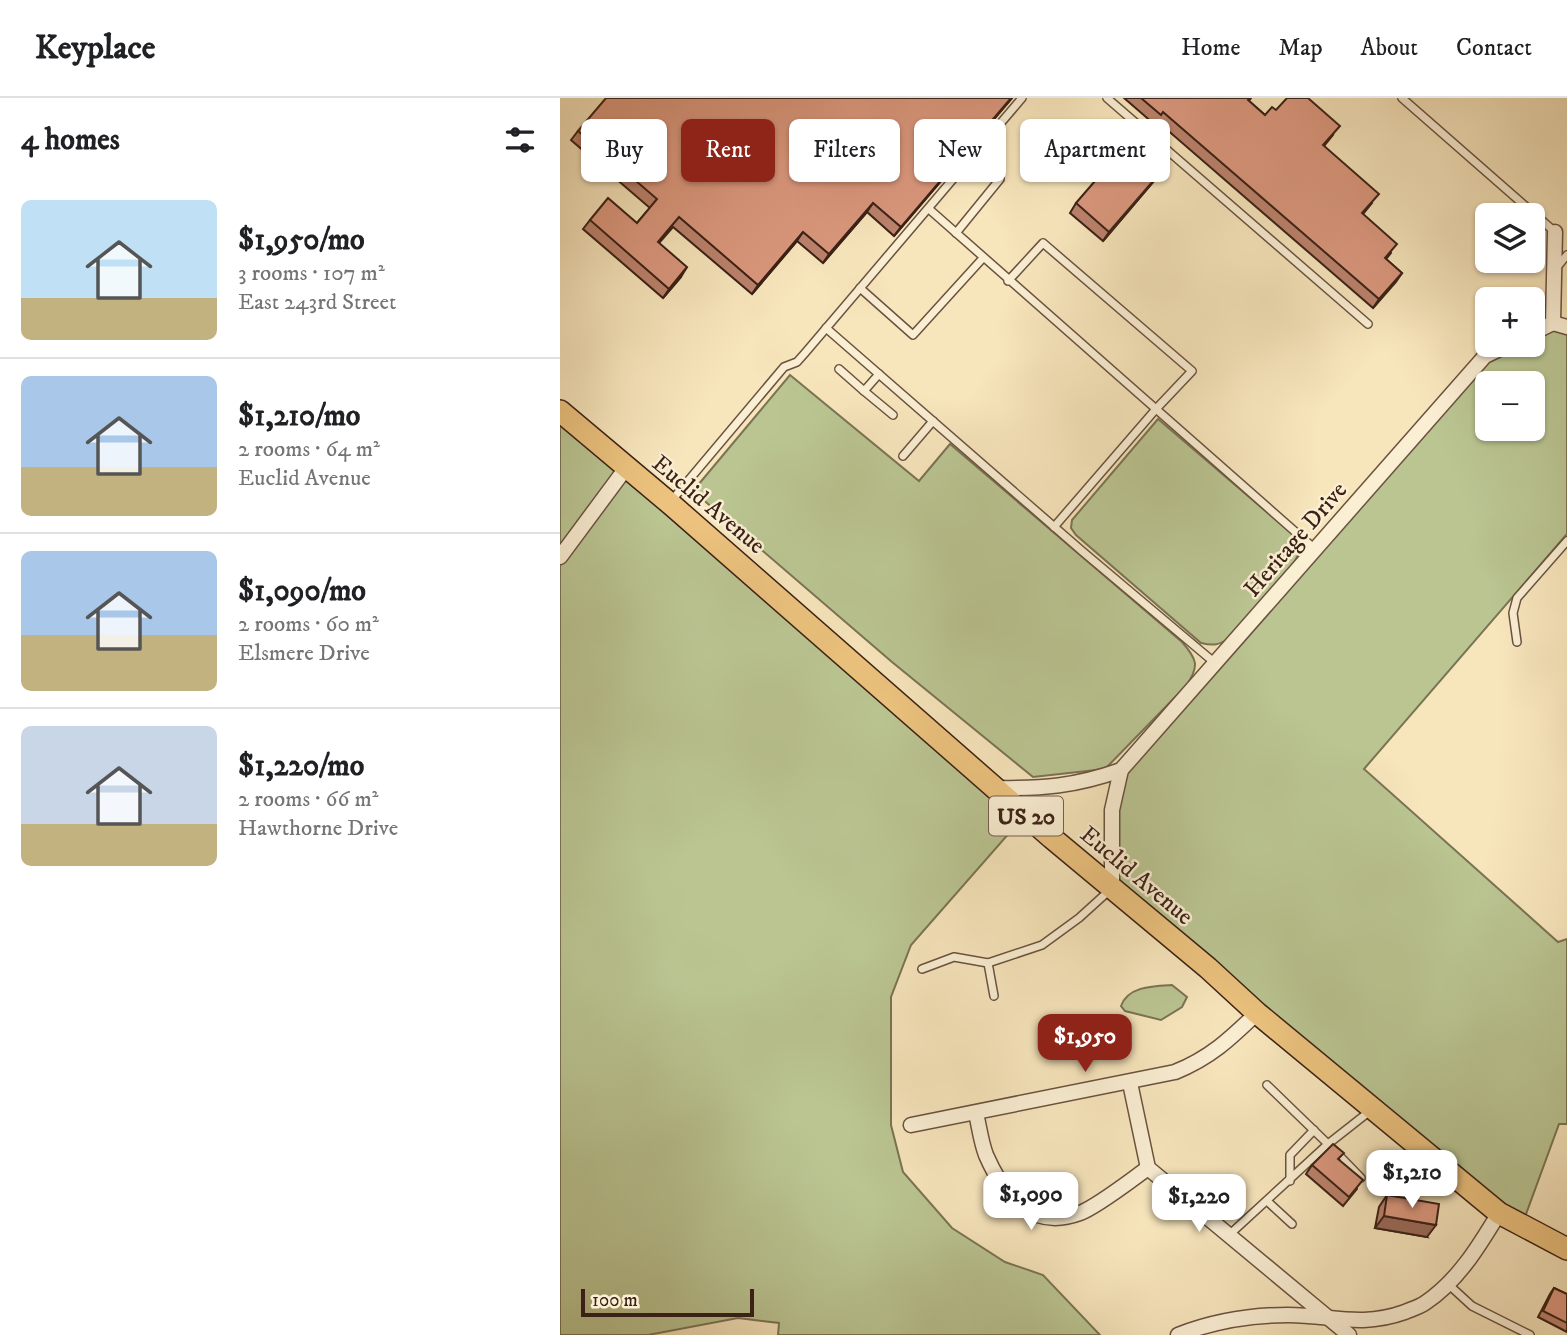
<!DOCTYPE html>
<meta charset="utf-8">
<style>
body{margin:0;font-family:"IM FELL DW Pica",serif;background:#f6f6f6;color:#202124;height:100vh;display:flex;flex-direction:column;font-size:26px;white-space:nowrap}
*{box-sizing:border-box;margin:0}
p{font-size:23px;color:#757577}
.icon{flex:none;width:38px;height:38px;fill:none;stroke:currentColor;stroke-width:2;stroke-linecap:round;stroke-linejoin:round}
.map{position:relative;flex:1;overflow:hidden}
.details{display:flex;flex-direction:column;background:#fff;width:560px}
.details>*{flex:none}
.banner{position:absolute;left:21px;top:21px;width:665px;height:63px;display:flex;gap:14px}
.buttons{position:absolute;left:915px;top:105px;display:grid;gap:14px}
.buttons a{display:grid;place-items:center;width:70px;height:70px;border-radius:10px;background:#fff;box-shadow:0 2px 5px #0004;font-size:35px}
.scale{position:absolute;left:21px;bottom:18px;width:173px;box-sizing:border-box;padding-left:7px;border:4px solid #3b2116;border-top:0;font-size:19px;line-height:24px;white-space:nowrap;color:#3b2116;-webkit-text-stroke:5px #faeed3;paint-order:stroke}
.price{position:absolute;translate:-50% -60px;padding:0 16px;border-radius:14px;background:#fff;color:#222;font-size:23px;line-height:46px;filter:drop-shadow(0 2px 4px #0008)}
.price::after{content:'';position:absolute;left:50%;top:42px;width:21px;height:16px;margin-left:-10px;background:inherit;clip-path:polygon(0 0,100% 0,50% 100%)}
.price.current{background:#8f2418;color:#fff}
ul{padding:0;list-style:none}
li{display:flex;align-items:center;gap:21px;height:175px;padding:0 21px}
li+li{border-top:2px solid #e0e0e0}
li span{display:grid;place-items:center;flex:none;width:196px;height:140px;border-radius:10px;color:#555}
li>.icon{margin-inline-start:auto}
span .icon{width:84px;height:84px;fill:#fffc;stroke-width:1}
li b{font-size:30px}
h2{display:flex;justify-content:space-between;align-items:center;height:84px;padding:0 21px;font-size:30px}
.tag{padding:0 24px;border-radius:10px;background:#fff;box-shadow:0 2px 5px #0004;font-size:24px;line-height:63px}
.tag.current{background:#8f2418;color:#fff}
header{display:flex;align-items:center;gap:42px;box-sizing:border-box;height:98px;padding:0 35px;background:#fff;border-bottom:2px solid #e0e0e0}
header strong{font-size:33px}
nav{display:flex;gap:38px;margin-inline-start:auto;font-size:24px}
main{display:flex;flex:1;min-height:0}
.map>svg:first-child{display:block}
.green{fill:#bac592;stroke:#7a7354;stroke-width:2;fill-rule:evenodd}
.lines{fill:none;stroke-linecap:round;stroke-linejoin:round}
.lane-casing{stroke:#6a5240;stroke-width:10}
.street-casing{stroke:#6a5240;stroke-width:17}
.primary-casing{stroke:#3b2116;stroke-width:24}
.lane{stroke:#faeed3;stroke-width:7}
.street{stroke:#faeed3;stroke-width:14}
.primary{stroke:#ecc27e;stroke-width:21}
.wall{fill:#bb826c;stroke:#3b2116;stroke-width:2}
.shaded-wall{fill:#996a58;stroke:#3b2116;stroke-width:2}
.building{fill:#da977d;stroke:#3b2116;stroke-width:2}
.labels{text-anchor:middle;stroke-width:5;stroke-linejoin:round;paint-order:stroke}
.shield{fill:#faeed3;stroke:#745e4f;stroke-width:2}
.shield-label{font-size:23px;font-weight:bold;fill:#3b2116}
.street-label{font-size:24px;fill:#3b2116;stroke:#faeed3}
</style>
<header>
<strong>Keyplace</strong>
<nav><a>Home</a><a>Map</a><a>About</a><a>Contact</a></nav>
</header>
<main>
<section class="details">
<h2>4 homes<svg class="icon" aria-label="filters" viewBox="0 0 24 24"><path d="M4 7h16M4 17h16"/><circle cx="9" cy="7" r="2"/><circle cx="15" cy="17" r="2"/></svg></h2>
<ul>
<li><span style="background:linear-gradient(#bfe0f5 70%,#c2b280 0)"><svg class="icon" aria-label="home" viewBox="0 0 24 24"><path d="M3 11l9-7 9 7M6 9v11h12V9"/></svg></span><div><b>$1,950/mo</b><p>3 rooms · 107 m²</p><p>East 243rd Street</p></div></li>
<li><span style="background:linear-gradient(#a9c7e8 65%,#c2b280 0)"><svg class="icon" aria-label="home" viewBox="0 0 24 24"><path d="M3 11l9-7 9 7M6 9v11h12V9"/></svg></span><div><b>$1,210/mo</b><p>2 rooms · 64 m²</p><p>Euclid Avenue</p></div></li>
<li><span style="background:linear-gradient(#a9c7e8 60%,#c2b280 0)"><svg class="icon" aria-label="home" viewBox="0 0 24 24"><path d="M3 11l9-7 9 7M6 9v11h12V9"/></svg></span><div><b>$1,090/mo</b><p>2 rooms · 60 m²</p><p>Elsmere Drive</p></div></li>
<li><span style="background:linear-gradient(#c9d6e8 70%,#c2b280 0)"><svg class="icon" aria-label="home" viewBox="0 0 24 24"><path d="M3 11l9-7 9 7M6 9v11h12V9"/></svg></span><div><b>$1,220/mo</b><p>2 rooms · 66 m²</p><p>Hawthorne Drive</p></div></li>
</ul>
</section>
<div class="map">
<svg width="1007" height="1237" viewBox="0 0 1007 1237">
<rect width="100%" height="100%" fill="#f7e5bc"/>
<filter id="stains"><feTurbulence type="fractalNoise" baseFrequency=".00286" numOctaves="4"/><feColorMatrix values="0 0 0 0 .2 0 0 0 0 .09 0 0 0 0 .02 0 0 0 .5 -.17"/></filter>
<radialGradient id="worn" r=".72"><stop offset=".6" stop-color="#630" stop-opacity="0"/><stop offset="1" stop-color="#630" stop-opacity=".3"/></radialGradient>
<g class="green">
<path d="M1007 229V436L804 671 998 844 1007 841V1026H999L962 1127 552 790 561 672 925 258 948 247H973V235ZM928 285H973V331H928Z"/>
<path d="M230 277 359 383 390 346 622 544C637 561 640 568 626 588L545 671 473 679 332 564 133 393Z"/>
<path d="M0 313 465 717 351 847 331 899V1027L343 1074 392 1130 445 1164 483 1177 540 1237H218L219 1225 178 1220 88 1237H0Z"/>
<path d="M598 321 736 439 739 455 734 465 670 540C659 547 654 548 641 545L516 437 511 430 512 422Z"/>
<path d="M612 887 627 899 622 909 601 922 565 913 561 908C568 888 594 888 612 887Z"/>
</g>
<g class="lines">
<g class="lane-casing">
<g id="lane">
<path d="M547 0 808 226"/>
<path d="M842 0 995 134"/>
<path d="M369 111 756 452"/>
<path d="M396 135 440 81 434 33"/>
<path d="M997 169 1007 157"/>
<path d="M448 183 483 145 632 273 596 311 494 429"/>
<path d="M300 190 353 237 423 160"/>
<path d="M266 230 522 453 655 565"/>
<path d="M279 271 304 293"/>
<path d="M319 276 304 293 333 317"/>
<path d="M343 358 373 323"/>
<path d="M112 402 224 269 237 264 245 255 462 0"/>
<path d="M957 544 953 515 957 500 1007 443"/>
<path d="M428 865 434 898"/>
<path d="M362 871 394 859 428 865 482 847 519 820 551 791"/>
<path d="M707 987 768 1046 810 1013"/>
<path d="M730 1083V1057L754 1032"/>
<path d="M707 1103 732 1126"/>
<path d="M669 1137 768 1046 801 1080"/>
<path d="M888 1186 912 1208 970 1237"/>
</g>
</g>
<g class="street-casing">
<g id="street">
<path d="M993 225 1007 229"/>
<path d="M973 235 993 225 995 134"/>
<path d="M0 459 66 370"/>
<path d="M434 690C482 691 516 688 561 672L925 258 948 247"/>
<path d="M552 790V712L561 672"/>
<path d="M570 985 588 1070 789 1237"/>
<path d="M416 1015C419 1028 421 1044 426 1057 444 1098 471 1133 520 1115 538 1108 571 1082 588 1070"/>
<path d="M351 1027 615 974C650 960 670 941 697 915"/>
<path d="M618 1237C654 1223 689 1217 728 1217 772 1217 800 1230 845 1214 852 1211 859 1209 865 1205 898 1183 919 1148 939 1115"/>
</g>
</g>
<g class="primary-casing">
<path id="primary" d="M0 313 113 408 492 740 648 870 697 915 939 1115 1007 1151"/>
</g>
<use href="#lane" class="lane"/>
<use href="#street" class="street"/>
<use href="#primary" class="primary"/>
</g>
<g class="wall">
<path d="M452 0 334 138 307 114 263 165 237 143 192 196 113 129 99 145 121 179 103 200 23 131 30 122 77 125 90 110 11 42 18 33Z"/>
<path d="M564 0H691L689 3 705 17 716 12 773 37 764 48 812 105 803 116 831 155 826 161 842 175 813 210 597 23 594 26Z"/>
<path d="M600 75 593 84 543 143 510 115 516 105Z"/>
<path d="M779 1061 797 1091 783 1108 746 1076 752 1067Z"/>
<path d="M827 1097 867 1139 815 1130 819 1109Z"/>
<path d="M994 1190 1007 1196V1234L978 1219 990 1196Z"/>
</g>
<g class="shaded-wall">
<path d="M451 0H452L334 138 341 129Z"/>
<path d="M600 75 593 84 543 143 549 134Z"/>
<path d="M313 105 307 114 263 165 269 156Z"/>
<path d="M243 134 237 143 192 196 198 187Z"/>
<path d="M127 169 121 179 103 200 109 191Z"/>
<path d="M842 175 836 184 813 210 819 201Z"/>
<path d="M824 1118 876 1127 867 1139 815 1130Z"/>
</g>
<g class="building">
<path d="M46 0H451L341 129 313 105 269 156 243 134 198 187 119 119 98 144 127 169 109 191 30 122 48 100 77 125 97 101 18 33Z"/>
<path d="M581 0H690L688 2 705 17 712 9 716 12 727 0H748L780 28 763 47 819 96 802 115 837 146 825 160 842 175 819 201 603 14 601 17Z"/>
<path d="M567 46 600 75 549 134 516 105Z"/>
<path d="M773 1046 784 1055 778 1061 803 1082 789 1099 752 1067Z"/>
<path d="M827 1097 879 1106 876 1127 824 1118Z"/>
<path d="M994 1190 1007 1196V1225L983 1213Z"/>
</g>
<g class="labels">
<rect class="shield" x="429" y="698.5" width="74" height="39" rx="5"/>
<g class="shield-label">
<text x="466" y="726">US 20</text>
</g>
<g class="street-label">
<text transform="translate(149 406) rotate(40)" y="8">Euclid Avenue</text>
<text transform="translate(735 441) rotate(-49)" y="8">Heritage Drive</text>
<text transform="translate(577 777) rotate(40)" y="8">Euclid Avenue</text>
</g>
</g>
<rect width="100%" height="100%" filter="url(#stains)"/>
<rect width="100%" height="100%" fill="url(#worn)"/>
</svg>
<div class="buttons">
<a><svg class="icon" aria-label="layers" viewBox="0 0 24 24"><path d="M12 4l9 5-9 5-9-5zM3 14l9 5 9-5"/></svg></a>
<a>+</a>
<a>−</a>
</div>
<div class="scale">100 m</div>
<b class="price current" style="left:525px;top:976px">$1,950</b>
<b class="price" style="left:852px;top:1112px">$1,210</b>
<b class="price" style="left:471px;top:1134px">$1,090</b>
<b class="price" style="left:639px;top:1136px">$1,220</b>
<div class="banner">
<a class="tag">Buy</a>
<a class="tag current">Rent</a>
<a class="tag">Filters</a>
<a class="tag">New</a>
<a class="tag">Apartment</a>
</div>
</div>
</main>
